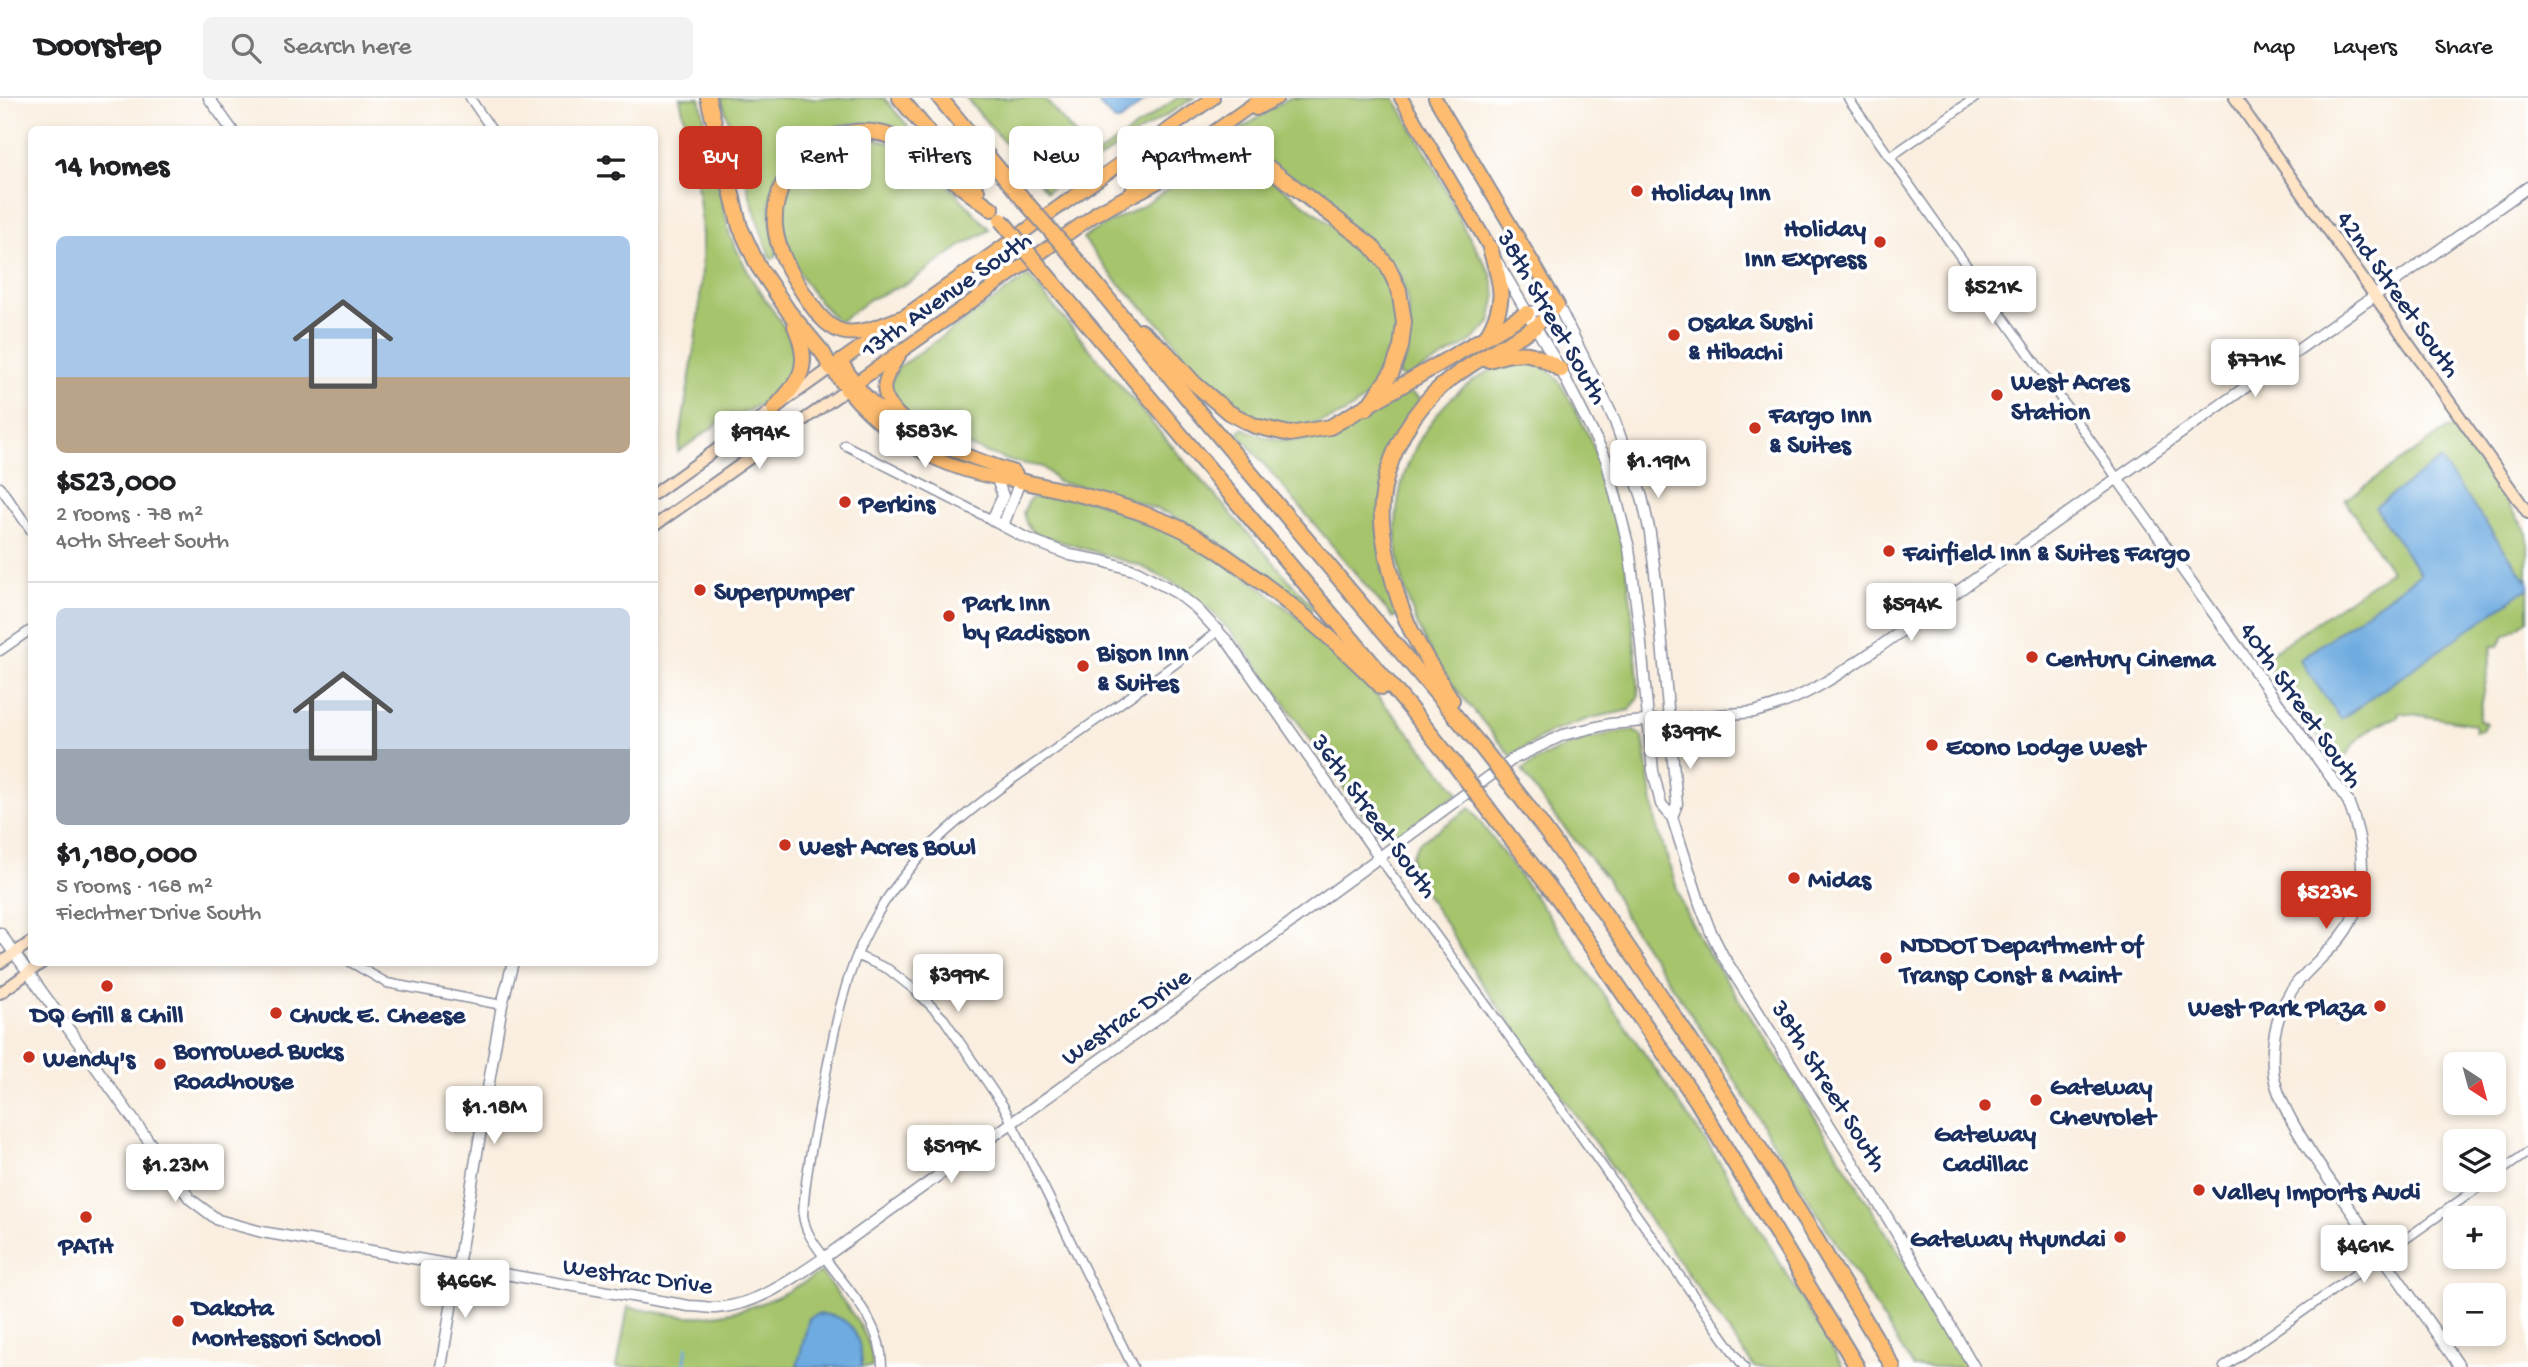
<!DOCTYPE html>
<meta charset="utf-8">
<style>
body{margin:0;font-family:"Gochi Hand",sans-serif;background:#f2f2f2;color:#202124;height:100vh;display:flex;flex-direction:column;font-size:26px;white-space:nowrap}
*{box-sizing:border-box;margin:0}
p{font-size:23px;color:#757577}
.icon{flex:none;width:38px;height:38px;fill:none;stroke:currentColor;stroke-width:2;stroke-linecap:round;stroke-linejoin:round}
.map{position:relative;flex:1;overflow:hidden}
.drawer{position:absolute;left:28px;top:28px;width:630px;height:840px;display:flex;flex-direction:column;background:#fff;border-radius:10px;box-shadow:0 4px 10px #0003}
.drawer>*{flex:none}
.top-card{position:absolute;left:679px;top:28px;width:665px;height:63px;display:flex;gap:14px}
.needle{width:46px;rotate:144deg}
.tools{position:absolute;left:2443px;top:954px;display:grid;gap:14px}
.tools a{display:grid;place-items:center;width:63px;height:63px;border-radius:10px;background:#fff;box-shadow:0 4px 10px #0003;font-size:35px}
.price{position:absolute;translate:-50% -60px;padding:0 16px;border-radius:7px;background:#fff;color:#222;font-size:23px;line-height:46px;filter:drop-shadow(0 2px 4px #0008)}
.price::after{content:'';position:absolute;left:50%;top:42px;width:21px;height:16px;margin-left:-10px;background:inherit;clip-path:polygon(0 0,100% 0,50% 100%)}
.price.active{background:#c8321e;color:#fff}
ul{padding:0;list-style:none}
li{display:grid;align-content:center;gap:14px;height:371px;padding:0 28px}
li+li{border-top:2px solid #e0e0e0}
li span{display:grid;place-items:center;height:217px;border-radius:10px;color:#555}
li>.icon{margin-inline-start:auto}
span .icon{width:126px;height:126px;fill:#fffc;stroke-width:1}
li b{font-size:30px}
h2{display:flex;justify-content:space-between;align-items:center;height:84px;padding:0 28px;font-size:30px}
.chip{padding:0 24px;border-radius:10px;background:#fff;box-shadow:0 4px 10px #0003;font-size:24px;line-height:63px}
.chip.active{background:#c8321e;color:#fff}
header{display:flex;align-items:center;gap:42px;box-sizing:border-box;height:98px;padding:0 35px;background:#fff;border-bottom:2px solid #e0e0e0}
header strong{font-size:33px}
nav{display:flex;gap:38px;margin-inline-start:auto;font-size:24px}
.search{width:490px;height:63px;background:#f2f2f2;display:flex;align-items:center;gap:18px;box-sizing:border-box;padding:0 24px;border-radius:10px;color:#757577;font-size:26px}
.map>svg:first-child{display:block}
.green{fill:#a6c46c;stroke:#607a65;stroke-width:2}
.water{fill:#6eabe0;stroke:#446d9f;stroke-width:2}
.lines{fill:none;stroke-linecap:round;stroke-linejoin:round}
.stream{stroke:#6eabe0;stroke-width:2.5}
.minor-casing{stroke:#8a8e9e;stroke-width:11}
.tertiary-casing{stroke:#8a8e9e;stroke-width:13}
.secondary-casing{stroke:#8a8e9e;stroke-width:14}
.primary-casing{stroke:#8a8e9e;stroke-width:16}
.motorway-casing{stroke:#8a8e9e;stroke-width:18}
.minor{stroke:#fff;stroke-width:8}
.tertiary{stroke:#fff;stroke-width:10}
.secondary{stroke:#ffe4c6;stroke-width:10}
.primary{stroke:#febc70;stroke-width:12}
.motorway{stroke:#febc70;stroke-width:14}
.motorway-bridge-casing{stroke:#8a8e9e;stroke-width:18;stroke-linecap:butt}
.motorway-bridge{stroke:#febc70;stroke-width:14}
.poi-dot{fill:#c8321e;stroke:#fff;stroke-width:2.5}
.labels{text-anchor:middle;stroke-width:7;stroke-linejoin:round;paint-order:stroke}
.poi-label{font-size:26px;font-weight:bold;fill:#1b2f5e;stroke:#fff;text-anchor:start}
.street-label{font-size:26px;fill:#1b2f5e;stroke:#fff}
</style>
<header>
<strong>Doorstep</strong>
<div class="search"><svg class="icon" aria-label="search" viewBox="0 0 24 24"><circle cx="10" cy="10" r="6"/><path d="M15 15l6 6"/></svg>Search here</div>
<nav><a>Map</a><a>Layers</a><a>Share</a></nav>
</header>
<div class="map">
<svg width="2528" height="1269" viewBox="0 0 2528 1269">
<rect width="100%" height="100%" fill="#fff"/>
<filter id="ink" filterUnits="userSpaceOnUse"><feTurbulence type="fractalNoise" baseFrequency=".0143" numOctaves="2"/><feDisplacementMap in="SourceGraphic" scale="14" xChannelSelector="R" yChannelSelector="G"/><feConvolveMatrix kernelMatrix="1 2 1 2 8 2 1 2 1" color-interpolation-filters="sRGB"/></filter>
<filter id="wash" filterUnits="userSpaceOnUse"><feTurbulence type="fractalNoise" baseFrequency=".00686" numOctaves="4" result="noise"/><feDisplacementMap in="SourceGraphic" scale="28" xChannelSelector="R" yChannelSelector="G"/><feGaussianBlur stdDeviation="1.57" result="paint"/><feColorMatrix in="noise" values="0 0 0 0 0 0 0 0 0 0 0 0 0 0 0 0 0 1.4 0 .05"/><feComposite in="paint" operator="in"/></filter>
<g filter="url(#wash)">
<rect width="100%" height="100%" fill="#f9eedf"/>
<g class="green">
<path d="M680 0H700L730 138 751 180 794 244C809 289 767 301 736 319L731 316 678 354C689 277 707 198 701 121 698 79 689 40 680 0Z"/>
<path d="M721 0H884L908 28 905 34C857 16 805 26 780 74 774 85 770 97 770 110 770 125 775 142 777 157L771 161C750 109 740 53 721 0Z"/>
<path d="M966 0H1044L1091 55 1067 74 1047 94Z"/>
<path d="M1177 0H1194L1128 41 1057 91 1074 73Z"/>
<path d="M1289 0H1394L1432 64 1464 130 1491 176 1496 197 1490 225 1471 244 1405 281 1398 276C1412 235 1414 209 1396 169L1260 58 1228 50 1225 41Z"/>
<path d="M866 38 897 47 928 65 990 132 964 146 910 184 870 201 839 224C783 173 749 86 834 43 843 38 856 39 866 38Z"/>
<path d="M1228 64 1246 67 1264 76C1287 93 1309 110 1332 127 1350 141 1370 153 1383 173 1393 189 1398 210 1397 229 1393 316 1299 354 1229 307 1216 298 1201 283 1191 270 1182 259 1177 245 1168 235 1151 216 1133 200 1116 182 1104 169 1094 154 1083 140 1103 126 1125 118 1146 106 1175 88 1191 68 1228 64Z"/>
<path d="M1028 178 1175 352 1313 509 1309 514 1266 476 1212 440 1169 416 1112 395 1058 384 1043 369 1010 363 955 343 917 324 897 309 891 301 890 285 899 269Z"/>
<path d="M1526 262C1557 271 1561 286 1576 313 1626 404 1631 496 1639 597L1630 612 1591 620 1551 634 1511 658C1483 622 1440 578 1422 537 1388 463 1383 388 1434 320 1456 291 1488 267 1526 262Z"/>
<path d="M1408 294 1421 301 1403 324 1378 431 1383 474 1399 517 1393 520 1238 335 1242 330C1252 334 1263 339 1273 341 1325 351 1366 318 1408 294Z"/>
<path d="M2454 330 2528 435V522L2504 538 2499 548H2492L2479 622 2486 625 2482 632 2475 634 2474 626 2399 614 2398 619C2384 623 2369 630 2359 641 2350 650 2348 659 2335 664L2262 561 2391 473 2345 402 2447 331Z"/>
<path d="M1046 397C1060 399 1075 399 1089 402 1247 444 1360 572 1459 695L1399 736 1378 734 1365 720 1270 584 1233 536 1207 509 1179 488 1141 468 1033 435 1026 425 1023 414 1030 401Z"/>
<path d="M1627 633H1634L1643 639 1656 725 1682 806 1701 844 1789 977 1969 1269H1913L1731 976 1626 820 1607 781 1544 705 1522 672C1555 650 1587 639 1627 633Z"/>
<path d="M1470 710 1544 811 1713 1054 1843 1269H1754L1478 880 1448 829 1413 778 1411 758 1419 745Z"/>
<path d="M821 1174C838 1198 877 1239 872 1269H617L628 1209C653 1213 679 1220 704 1218 748 1215 785 1197 821 1174Z"/>
</g>
<g class="water">
<path d="M1099 0H1148L1120 23H1115L1099 6Z"/>
<path d="M2440 362 2528 484V490L2341 621 2299 562 2420 476 2375 409Z"/>
<path d="M817 1216C852 1216 861 1237 862 1269H797L809 1220Z"/>
</g>
<g class="lines">
<path class="stream" d="M684 1269 687 1249"/>
</g>
</g>
<g filter="url(#ink)">
<g class="lines">
<g class="minor-casing">
<g id="minor">
<path d="M470 0 492 32"/>
<path d="M1848 0 2117 380"/>
<path d="M1890 59 1975 0"/>
<path d="M845 347 992 422"/>
<path d="M0 389 32 434"/>
<path d="M0 553 32 531"/>
<path d="M1379 759 1571 1024 1744 1269"/>
<path d="M858 858 888 871 916 893 944 921 1004 1009 1133 1269"/>
<path d="M350 864 387 885 502 907"/>
<path d="M2494 1078 2528 1054"/>
<path d="M882 1269C883 1225 846 1190 822 1156 813 1144 805 1133 803 1117 805 1076 816 1027 824 986 834 933 844 877 870 829 910 752 978 705 1047 657 1104 616 1164 577 1219 532"/>
<path d="M2224 1269 2489 1082"/>
</g>
</g>
<g class="tertiary-casing">
<g id="tertiary">
<path d="M209 0 232 32"/>
<path d="M1498 165 1561 272 1606 361 1629 450 1640 536 1653 673 1661 706 1672 719 1700 806 1710 832 1723 858 1889 1122 1974 1269"/>
<path d="M1527 215 1558 207 1614 321 1642 399 1650 435 1657 492 1677 706 1672 719"/>
<path d="M2117 380 2348 703C2365 745 2371 801 2341 839 2327 856 2310 869 2297 885 2278 909 2271 940 2273 970 2274 1010 2333 1087 2357 1121 2391 1171 2426 1220 2460 1269"/>
<path d="M997 381 1003 398 992 422 1024 439 1070 457 1103 463 1137 473 1177 495 1196 510 1228 544 1379 759"/>
<path d="M1003 428 1020 383"/>
<path d="M0 835 190 1101 218 1122 262 1134 689 1208C698 1208 708 1210 716 1210 757 1207 793 1181 825 1159L1290 825 1513 661 1563 637 1609 626 1754 614C1804 602 1841 575 1882 547L2528 89"/>
<path d="M441 1269 502 907 513 864"/>
</g>
</g>
<g class="secondary-casing">
<g id="secondary">
<path d="M2235 0 2528 415"/>
<path d="M654 396 831 270"/>
<path d="M654 428 846 292"/>
<path d="M0 865 32 843"/>
<path d="M0 895 43 864"/>
</g>
</g>
<g class="primary-casing">
<g id="primary">
<path d="M1401 0 1490 150"/>
<path d="M1435 0 1558 207 1535 229"/>
<path d="M1256 11 1277 0"/>
<path d="M1133 91 1262 0"/>
<path d="M899 258C880 285 878 297 902 320"/>
<path d="M841 263C849 275 856 288 866 298 905 338 963 357 1014 374L1020 383"/>
<path d="M846 292 1103 111"/>
<path d="M1020 383C941 376 875 335 831 270L1213 0"/>
</g>
</g>
<g class="motorway-casing">
<g id="motorway">
<path d="M708 0 740 129 758 168 789 214 823 255 831 270"/>
<path d="M900 0 977 93"/>
<path d="M940 0 1023 101"/>
<path d="M1097 115 1192 65 1219 57 1246 59 1269 70 1371 147 1387 167 1399 192 1404 224 1401 249 1392 274 1367 310"/>
<path d="M1078 164 1198 313 1479 646"/>
<path d="M1055 187 1408 608 1453 664"/>
<path d="M902 220C884 226 860 239 841 233 825 228 813 210 804 196 791 176 777 152 775 128 771 66 834 17 893 39 919 48 938 69 958 86 969 95 981 103 992 111"/>
<path d="M1141 233 1166 254 1194 285 1228 314 1255 328 1290 336 1330 329 1527 215"/>
<path d="M1487 238C1508 201 1501 188 1490 150"/>
<path d="M1489 262C1522 251 1533 253 1561 272"/>
<path d="M774 311C801 281 812 269 795 228"/>
<path d="M1020 383C1072 394 1124 406 1173 427 1202 440 1228 459 1253 478 1299 512 1342 548 1382 589"/>
<path d="M1452 602C1439 581 1425 560 1414 538 1397 507 1379 440 1382 404 1385 366 1406 323 1433 296 1462 268 1502 249 1535 229"/>
<path d="M1526 706C1659 886 1779 1076 1893 1269"/>
<path d="M1499 725 1560 803 1697 1003 1857 1269"/>
</g>
</g>
<use href="#minor" class="minor"/>
<use href="#tertiary" class="tertiary"/>
<use href="#secondary" class="secondary"/>
<use href="#primary" class="primary"/>
<use href="#motorway" class="motorway"/>
<g class="motorway-bridge-casing">
<g id="motorway-bridge">
<path d="M1023 101 1078 164"/>
<path d="M1001 122 1055 187"/>
<path d="M1479 646 1526 706"/>
<path d="M1453 664 1499 725"/>
</g>
</g>
<use href="#motorway-bridge" class="motorway-bridge"/>
</g>
</g>
<g class="poi-dot">
<circle cx="1637" cy="93" r="7"/>
<circle cx="1880" cy="144" r="7"/>
<circle cx="1674" cy="237" r="7"/>
<circle cx="1997" cy="297" r="7"/>
<circle cx="1755" cy="330" r="7"/>
<circle cx="845" cy="404" r="7"/>
<circle cx="1889" cy="453" r="7"/>
<circle cx="700" cy="492" r="7"/>
<circle cx="949" cy="518" r="7"/>
<circle cx="2032" cy="559" r="7"/>
<circle cx="1083" cy="568" r="7"/>
<circle cx="1932" cy="647" r="7"/>
<circle cx="785" cy="747" r="7"/>
<circle cx="1794" cy="780" r="7"/>
<circle cx="1886" cy="860" r="7"/>
<circle cx="107" cy="888" r="7"/>
<circle cx="2380" cy="908" r="7"/>
<circle cx="276" cy="915" r="7"/>
<circle cx="29" cy="959" r="7"/>
<circle cx="160" cy="966" r="7"/>
<circle cx="2036" cy="1002" r="7"/>
<circle cx="1985" cy="1007" r="7"/>
<circle cx="2199" cy="1092" r="7"/>
<circle cx="86" cy="1119" r="7"/>
<circle cx="2120" cy="1139" r="7"/>
<circle cx="178" cy="1223" r="7"/>
</g>
<g class="labels">
<g class="poi-label">
<text x="1651" y="102">Holiday Inn</text>
<text x="1866" y="138" text-anchor="end">Holiday<tspan x="1866" dy="30">Inn Express</tspan></text>
<text x="1688" y="231">Osaka Sushi<tspan x="1688" dy="30">&amp; Hibachi</tspan></text>
<text x="2011" y="291">West Acres<tspan x="2011" dy="30">Station</tspan></text>
<text x="1769" y="324">Fargo Inn<tspan x="1769" dy="30">&amp; Suites</tspan></text>
<text x="859" y="413">Perkins</text>
<text x="1903" y="462">Fairfield Inn &amp; Suites Fargo</text>
<text x="714" y="501">Superpumper</text>
<text x="963" y="512">Park Inn<tspan x="963" dy="30">by Radisson</tspan></text>
<text x="1097" y="562">Bison Inn<tspan x="1097" dy="30">&amp; Suites</tspan></text>
<text x="2046" y="568">Century Cinema</text>
<text x="1946" y="656">Econo Lodge West</text>
<text x="799" y="756">West Acres Bowl</text>
<text x="1808" y="789">Midas</text>
<text x="1900" y="854">NDDOT Department of<tspan x="1900" dy="30">Transp Const &amp; Maint</tspan></text>
<text x="2366" y="917" text-anchor="end">West Park Plaza</text>
<text x="107" y="924" text-anchor="middle">DQ Grill &amp; Chill</text>
<text x="290" y="924">Chuck E. Cheese</text>
<text x="174" y="960">Borrowed Bucks<tspan x="174" dy="30">Roadhouse</tspan></text>
<text x="43" y="968">Wendy's</text>
<text x="2050" y="996">Gateway<tspan x="2050" dy="30">Chevrolet</tspan></text>
<text x="1985" y="1043" text-anchor="middle">Gateway<tspan x="1985" dy="30">Cadillac</tspan></text>
<text x="2213" y="1101">Valley Imports Audi</text>
<text x="2106" y="1148" text-anchor="end">Gateway Hyundai</text>
<text x="86" y="1155" text-anchor="middle">PATH</text>
<text x="192" y="1217">Dakota<tspan x="192" dy="30">Montessori School</tspan></text>
</g>
<g class="street-label">
<text transform="translate(945 195) rotate(-35)" y="9">13th Avenue South</text>
<text transform="translate(2400 195) rotate(55)" y="9">42nd Street South</text>
<text transform="translate(1554 218) rotate(60)" y="9">38th Street South</text>
<text transform="translate(2303 606) rotate(55)" y="9">40th Street South</text>
<text transform="translate(1376 717) rotate(54)" y="9">36th Street South</text>
<text transform="translate(1125 917) rotate(-35)" y="9">Westrac Drive</text>
<text transform="translate(1831 987) rotate(58)" y="9">38th Street South</text>
<text transform="translate(638 1176) rotate(8)" y="9">Westrac Drive</text>
</g>
</g>
</svg>
<div class="tools">
<a><svg class="needle" viewBox="-14 -14 28 28"><path d="M0-13l5 13h-10z" fill="#e53935"/><path d="M0 13l5-13h-10z" fill="#757577"/></svg></a>
<a><svg class="icon" aria-label="layers" viewBox="0 0 24 24"><path d="M12 4l9 5-9 5-9-5zM3 14l9 5 9-5"/></svg></a>
<a>+</a>
<a>−</a>
</div>
<b class="price" style="left:1992px;top:228px">$521K</b>
<b class="price" style="left:2255px;top:301px">$771K</b>
<b class="price" style="left:925px;top:372px">$583K</b>
<b class="price" style="left:759px;top:373px">$994K</b>
<b class="price" style="left:1658px;top:402px">$1.19M</b>
<b class="price" style="left:1911px;top:545px">$594K</b>
<b class="price" style="left:1690px;top:673px">$399K</b>
<b class="price active" style="left:2326px;top:833px">$523K</b>
<b class="price" style="left:958px;top:916px">$399K</b>
<b class="price" style="left:494px;top:1048px">$1.18M</b>
<b class="price" style="left:951px;top:1087px">$519K</b>
<b class="price" style="left:175px;top:1106px">$1.23M</b>
<b class="price" style="left:2364px;top:1187px">$461K</b>
<b class="price" style="left:465px;top:1222px">$466K</b>
<div class="top-card">
<a class="chip active">Buy</a>
<a class="chip">Rent</a>
<a class="chip">Filters</a>
<a class="chip">New</a>
<a class="chip">Apartment</a>
</div>
<section class="drawer">
<h2>14 homes<svg class="icon" aria-label="filters" viewBox="0 0 24 24"><path d="M4 7h16M4 17h16"/><circle cx="9" cy="7" r="2"/><circle cx="15" cy="17" r="2"/></svg></h2>
<ul>
<li><span style="background:linear-gradient(#a9c7e8 65%,#b9a48a 0)"><svg class="icon" aria-label="home" viewBox="0 0 24 24"><path d="M3 11l9-7 9 7M6 9v11h12V9"/></svg></span><div><b>$523,000</b><p>2 rooms · 78 m²</p><p>40th Street South</p></div></li>
<li><span style="background:linear-gradient(#c9d6e8 65%,#9aa5b1 0)"><svg class="icon" aria-label="home" viewBox="0 0 24 24"><path d="M3 11l9-7 9 7M6 9v11h12V9"/></svg></span><div><b>$1,180,000</b><p>5 rooms · 168 m²</p><p>Fiechtner Drive South</p></div></li>
</ul>
</section>
</div>
